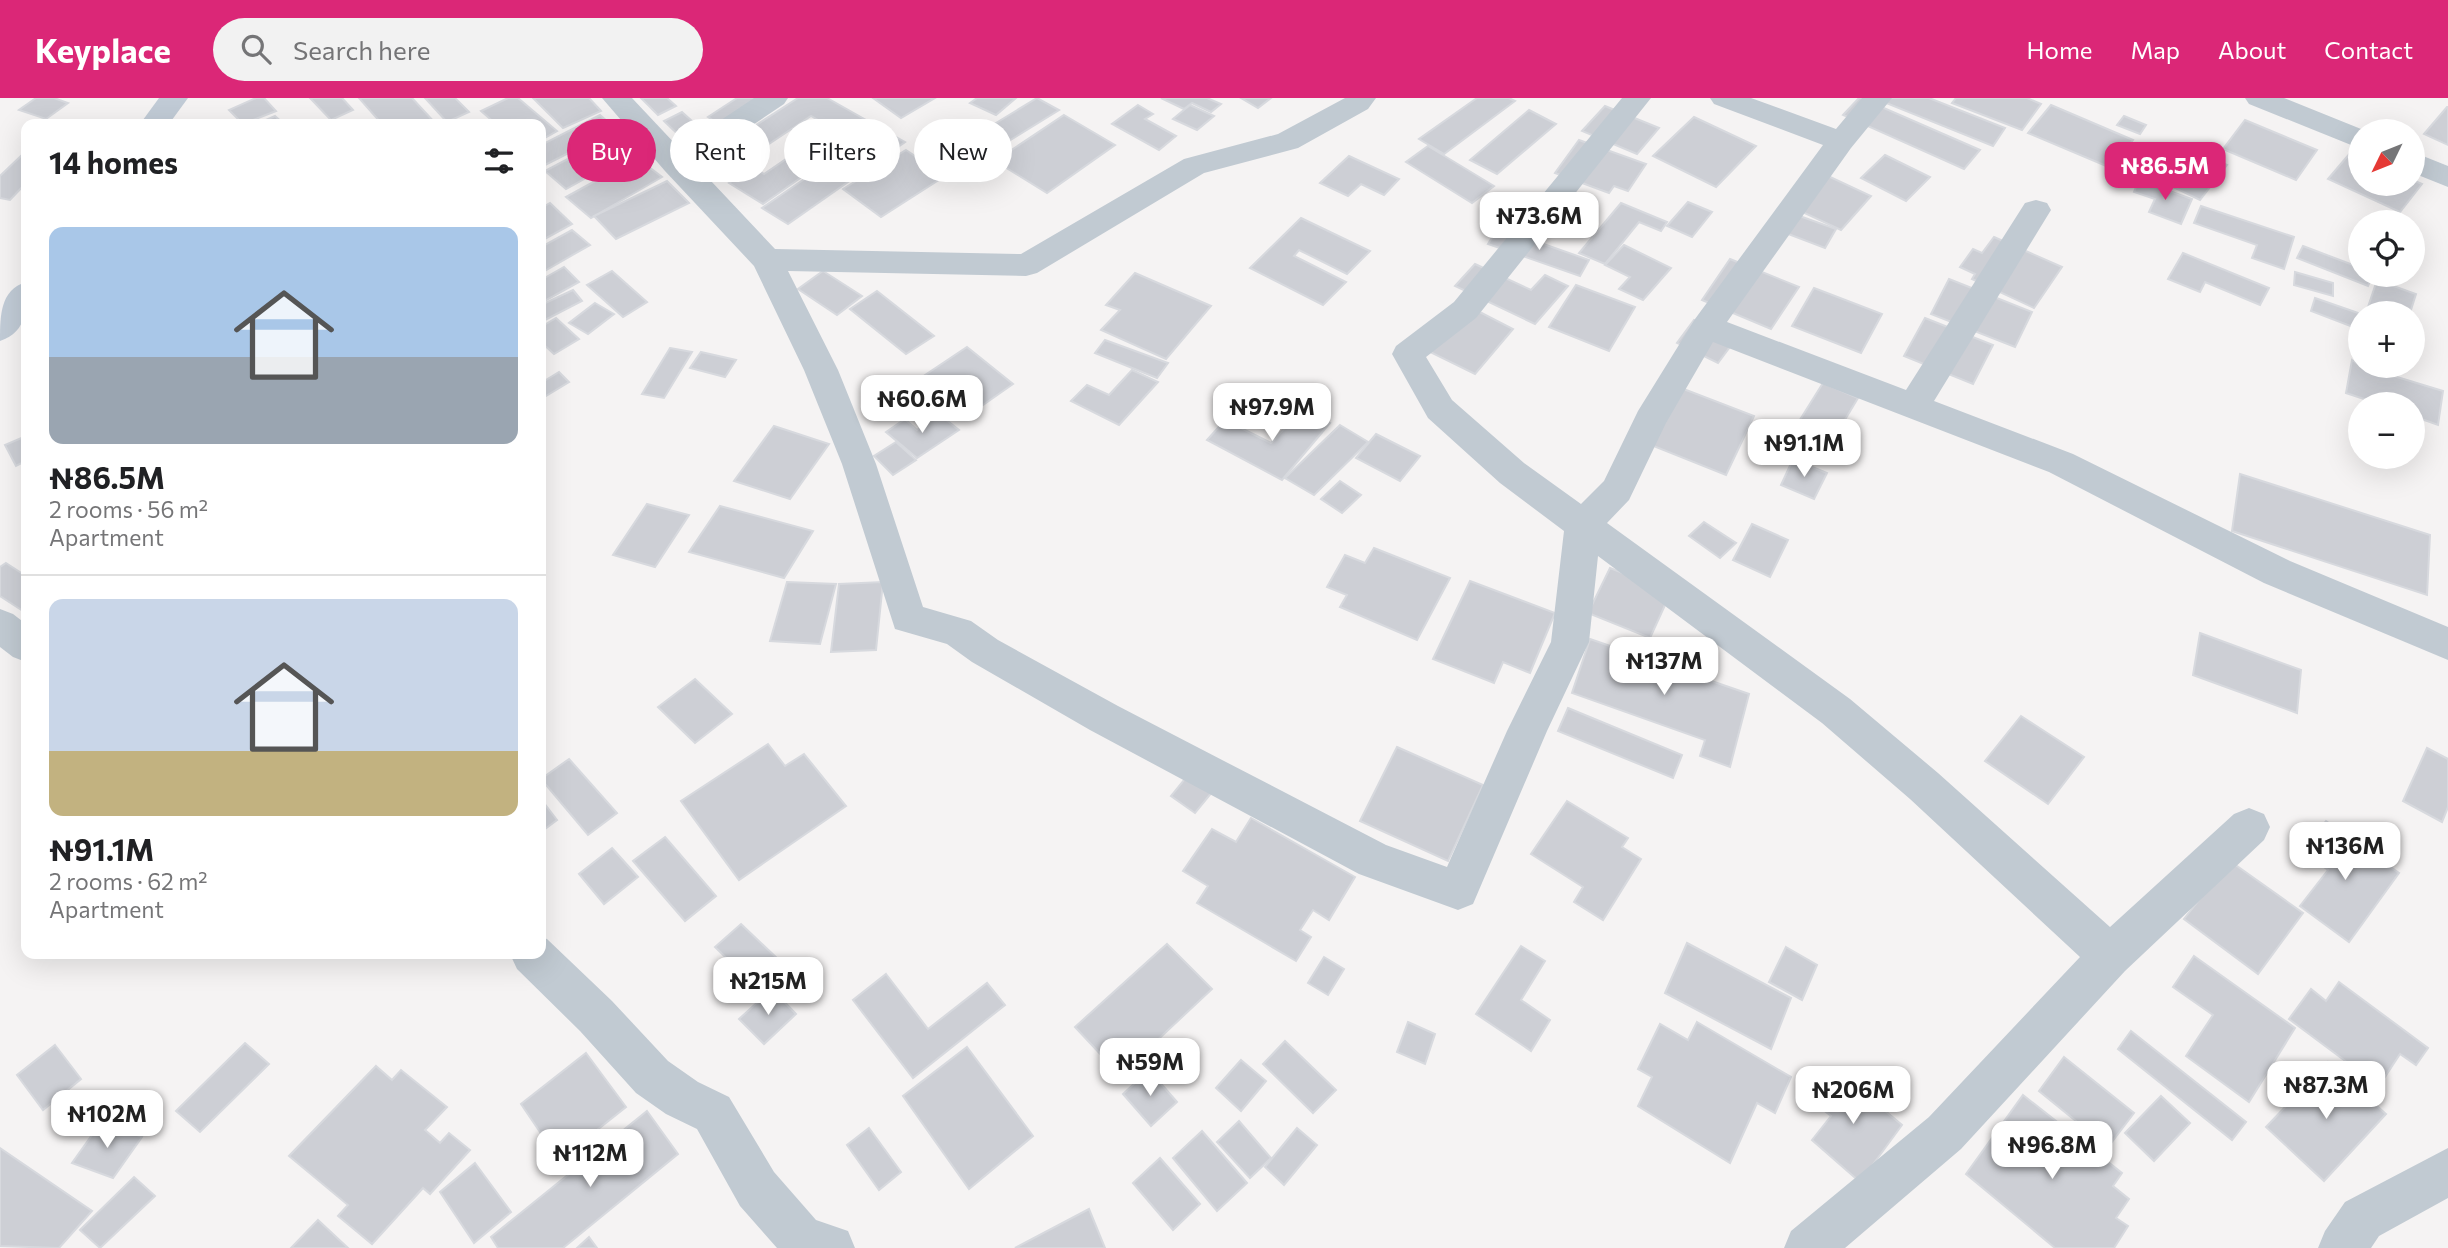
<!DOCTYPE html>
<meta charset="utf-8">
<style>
body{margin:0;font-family:Commissioner,sans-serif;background:#f2f2f2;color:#202124;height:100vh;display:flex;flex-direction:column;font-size:26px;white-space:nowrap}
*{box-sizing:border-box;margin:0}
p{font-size:23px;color:#757577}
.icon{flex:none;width:38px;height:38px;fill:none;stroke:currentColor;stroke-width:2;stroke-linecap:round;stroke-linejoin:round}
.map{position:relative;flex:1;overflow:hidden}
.panel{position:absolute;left:21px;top:21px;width:525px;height:840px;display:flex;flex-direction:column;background:#fff;border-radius:14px;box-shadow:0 7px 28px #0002}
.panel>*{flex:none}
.banner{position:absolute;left:567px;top:21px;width:665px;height:63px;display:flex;gap:14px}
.needle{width:46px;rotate:227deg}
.tools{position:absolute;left:2348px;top:21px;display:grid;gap:14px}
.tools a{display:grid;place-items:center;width:77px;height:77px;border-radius:50%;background:#fff;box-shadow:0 7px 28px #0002;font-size:35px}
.price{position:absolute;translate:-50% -60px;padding:0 16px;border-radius:14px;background:#fff;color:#222;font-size:23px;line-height:46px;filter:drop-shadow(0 2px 4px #0008)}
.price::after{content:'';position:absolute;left:50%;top:42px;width:21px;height:16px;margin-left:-10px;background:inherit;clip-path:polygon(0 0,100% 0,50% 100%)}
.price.selected{background:#db2777;color:#fff}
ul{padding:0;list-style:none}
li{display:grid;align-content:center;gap:14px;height:371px;padding:0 28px}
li+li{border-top:2px solid #e0e0e0}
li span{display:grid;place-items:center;height:217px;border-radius:14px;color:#555}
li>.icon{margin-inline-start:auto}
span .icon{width:126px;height:126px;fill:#fffc;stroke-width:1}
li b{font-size:30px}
h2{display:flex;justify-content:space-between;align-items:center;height:84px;padding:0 28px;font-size:30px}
.chip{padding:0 24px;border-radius:32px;background:#fff;box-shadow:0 7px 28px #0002;font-size:24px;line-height:63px}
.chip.selected{background:#db2777;color:#fff}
header{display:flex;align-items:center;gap:42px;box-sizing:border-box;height:98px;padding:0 35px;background:#db2777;color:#fff}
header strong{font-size:33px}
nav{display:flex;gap:38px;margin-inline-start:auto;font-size:24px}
.search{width:490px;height:63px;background:#f2f2f2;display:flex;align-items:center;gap:18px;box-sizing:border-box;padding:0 24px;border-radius:38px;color:#757577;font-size:26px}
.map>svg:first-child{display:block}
.building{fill:#cdcfd5;stroke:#d7d9de;stroke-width:2}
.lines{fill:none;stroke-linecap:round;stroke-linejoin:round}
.minor{fill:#c1cad2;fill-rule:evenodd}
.secondary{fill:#c1cbd6;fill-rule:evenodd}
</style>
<header>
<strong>Keyplace</strong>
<div class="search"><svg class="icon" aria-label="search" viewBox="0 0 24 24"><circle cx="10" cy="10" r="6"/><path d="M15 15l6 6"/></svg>Search here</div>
<nav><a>Home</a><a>Map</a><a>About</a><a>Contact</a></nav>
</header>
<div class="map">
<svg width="2448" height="1150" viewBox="0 0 2448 1150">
<rect width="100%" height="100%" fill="#f5f3f3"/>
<g class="building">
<path d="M36 0H54L68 5 46 21 19 12Z"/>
<path d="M256 0H264L276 13 243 26 229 12Z"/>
<path d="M310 0H342L353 12 331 22Z"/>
<path d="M359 0H412L436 26H382Z"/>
<path d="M425 0H455L469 14 447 24Z"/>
<path d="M508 0H518L557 33 541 42V26H496L481 13Z"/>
<path d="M533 0H589L601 13 563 30Z"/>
<path d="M641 0H667L676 8 658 17Z"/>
<path d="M737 0H769L724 29 708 19Z"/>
<path d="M798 0H827L905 44 788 126 762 110 857 45 811 18 727 74 705 60Z"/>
<path d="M873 0H935L901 20Z"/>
<path d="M977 0H1016L996 17 970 5Z"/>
<path d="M1037 0 1059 12 970 67 950 53Z"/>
<path d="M1161 0H1207L1221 6 1211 14 1192 5 1184 11Z"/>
<path d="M1241 0H1271L1258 10Z"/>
<path d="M1477 0H1509L1515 3 1444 56 1419 41Z"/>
<path d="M1859 0H1861L1980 52 1964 71 1843 17Z"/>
<path d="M1874 0H1929L2005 30 1993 48Z"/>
<path d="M1956 0H2027L2041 6 2022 32 1952 5Z"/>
<path d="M1138 7 1153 16 1145 21 1176 38 1159 52 1112 26Z"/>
<path d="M1190 7 1214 18 1197 32 1173 21Z"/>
<path d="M2051 7 2133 42 2111 70 2028 35Z"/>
<path d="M1605 8 1659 30 1637 56 1582 33Z"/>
<path d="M2447 9H2448V47L2424 36Z"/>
<path d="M1529 12 1556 26 1497 76 1470 62Z"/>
<path d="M682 14 704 34 685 43 664 23Z"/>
<path d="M600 17 616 31 541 69V47Z"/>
<path d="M1064 17 1115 47 1047 95 995 63Z"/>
<path d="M275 18 284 26H257Z"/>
<path d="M2124 18 2146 27 2140 36 2117 27Z"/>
<path d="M1694 19 1756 48 1716 89 1653 58Z"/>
<path d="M2245 22 2317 52 2296 82 2223 51Z"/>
<path d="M827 33 849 46 763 106 729 85 753 69 764 76Z"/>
<path d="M617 35 638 51 566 91 545 73Z"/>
<path d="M1579 42 1646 66 1628 93 1614 88 1609 95 1555 75Z"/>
<path d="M1428 48 1494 88 1472 105 1406 64Z"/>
<path d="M906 52 945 78 881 119 843 91Z"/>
<path d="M26 53V85L10 102 0 100V78Z"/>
<path d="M2351 54 2361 59V86H2413V82L2422 86 2400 114 2328 81Z"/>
<path d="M2202 56 2227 67 2200 102 2175 90Z"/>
<path d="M1885 57 1930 79 1906 103 1861 80Z"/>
<path d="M1349 58 1399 81 1384 97 1361 86 1348 98 1320 85Z"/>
<path d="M637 60 662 79 591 120 566 99Z"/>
<path d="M1813 71 1871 98 1841 132 1783 105Z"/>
<path d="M2139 82 2192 101 2181 126 2149 114 2155 101 2134 94Z"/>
<path d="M667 83 689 105 616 141 594 118Z"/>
<path d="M1518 104 1544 115 1528 134 1502 123Z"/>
<path d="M1688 104 1712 114 1692 139 1667 128Z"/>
<path d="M550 105 572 126 541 143V110Z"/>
<path d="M1621 105 1667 124 1661 133 1639 124 1605 166 1579 155Z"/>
<path d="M2201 108 2294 139 2284 171 2252 160 2257 147 2194 125Z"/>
<path d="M1794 116 1836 131 1825 150 1783 134Z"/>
<path d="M1301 120 1370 153 1347 176 1299 152 1294 158 1346 184 1323 207 1250 170Z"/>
<path d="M1498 130 1589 162 1580 178 1488 146Z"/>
<path d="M572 132 590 147 541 175V149Z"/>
<path d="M1994 139 2062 169 2034 210 1972 181 1975 176 1960 169 1973 151 1982 155Z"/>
<path d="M1624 147 1671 170 1643 202 1619 191 1630 179 1605 167Z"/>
<path d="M2303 148 2361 170V177H2373L2368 188 2297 160Z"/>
<path d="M2183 155 2269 190 2260 207 2205 184 2200 194 2168 181Z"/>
<path d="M1730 161 1799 189 1771 231 1702 202Z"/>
<path d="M1475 166 1531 192 1545 177 1568 188 1535 226 1455 188Z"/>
<path d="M564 169 579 184 541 205V182Z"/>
<path d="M612 173 647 204 623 219 587 187Z"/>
<path d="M823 173 862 198 837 217 798 191Z"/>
<path d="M2295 174 2333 185V198L2294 187Z"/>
<path d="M1135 175 1211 208 1166 261 1101 232 1120 212 1106 207Z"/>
<path d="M1949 181 2032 214 2015 249 1931 216Z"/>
<path d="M2377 182 2416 196 2410 215H2366Z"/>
<path d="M1576 187 1635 209 1609 253 1549 229Z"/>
<path d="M1814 190 1882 216 1861 255 1792 228Z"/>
<path d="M573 192 582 203 541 224V207Z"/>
<path d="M877 193 934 238 906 256 850 211Z"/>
<path d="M2315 200 2361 216V232L2311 213Z"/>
<path d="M595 205 614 216 588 236 569 225Z"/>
<path d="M1468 208 1513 231 1475 276 1428 253Z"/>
<path d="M556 220 579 241 554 256 541 244V229Z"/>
<path d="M1925 220 1993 247 1973 286 1904 258Z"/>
<path d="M1694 222 1735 242 1718 265 1677 245Z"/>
<path d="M1105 242 1168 265 1157 280 1095 255Z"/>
<path d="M967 249 1013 286 963 321 916 283Z"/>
<path d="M670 250 692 254 664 300 642 296Z"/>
<path d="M701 254 736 262 725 279 690 270Z"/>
<path d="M2352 262 2361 268 2443 293 2438 327 2413 318V306H2379L2346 295Z"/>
<path d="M1132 272 1158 284 1119 327 1071 303 1087 287 1109 297Z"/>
<path d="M559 274 569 284 541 301V285Z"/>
<path d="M1823 285 1858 300 1831 345 1796 328Z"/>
<path d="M1681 290 1754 318 1726 377 1651 347Z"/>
<path d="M1302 311 1330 325 1282 382 1207 342 1225 322 1271 345Z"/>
<path d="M940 317 959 332 917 360 886 334 905 321 917 332Z"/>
<path d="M1340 327 1368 344 1314 397 1285 380Z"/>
<path d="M774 328 829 346 790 401 734 383Z"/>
<path d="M1376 336 1420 358 1400 383 1356 360Z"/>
<path d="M26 338V363L16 368 5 347Z"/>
<path d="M896 344 916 362 893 377 874 358Z"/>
<path d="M1793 361 1827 375 1814 401 1781 387Z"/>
<path d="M2240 376 2430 437 2427 497 2232 433Z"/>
<path d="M1340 383 1361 397 1342 415 1321 401Z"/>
<path d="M647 406 689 417 655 469 613 457Z"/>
<path d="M720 408 813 433 784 480 689 454Z"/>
<path d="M1704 424 1736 445 1720 460 1689 438Z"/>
<path d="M1752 426 1788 442 1770 479 1733 462Z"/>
<path d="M1374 450 1450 480 1417 542 1340 509 1347 497 1327 489 1345 457 1365 465Z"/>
<path d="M6 465 26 478V515L0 498V469Z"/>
<path d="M1610 470 1671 494 1650 540 1588 515Z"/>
<path d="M1470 483 1555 515 1530 575 1503 564 1494 585 1433 561Z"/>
<path d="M787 484 836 486 820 546 770 543Z"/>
<path d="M883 484 876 552 831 554 839 486Z"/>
<path d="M2200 535 2301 572 2297 615 2193 577Z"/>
<path d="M1590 541 1749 596 1730 669 1700 658 1705 642 1572 595Z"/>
<path d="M695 581 732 616 695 645 658 609Z"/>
<path d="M1568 610 1682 657 1673 680 1558 633Z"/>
<path d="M2021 618 2084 659 2048 706 1985 663Z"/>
<path d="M768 646 785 668 804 656 846 708 739 782 681 703Z"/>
<path d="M1397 649 1483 687 1448 763 1360 723Z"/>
<path d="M2427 650 2448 661V709L2442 724 2403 703Z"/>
<path d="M569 661 617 715 588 737 541 681Z"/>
<path d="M1188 677 1213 693 1195 715 1171 698Z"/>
<path d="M541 701 557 722 541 734Z"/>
<path d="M1567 703 1628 740 1622 749 1641 761 1603 822 1574 804 1583 789 1531 756Z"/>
<path d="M1251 720 1355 779 1329 822 1313 812 1300 832 1311 839 1296 863 1197 805 1208 788 1183 773 1212 731 1236 744Z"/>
<path d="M2326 723 2399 775 2349 844 2300 808 2328 772 2302 753Z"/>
<path d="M665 739 716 798 685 823 633 763Z"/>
<path d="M612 750 638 779 604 806 579 776Z"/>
<path d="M2230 763 2303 815 2258 876 2184 821Z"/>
<path d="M741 826 780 863 754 887 715 849Z"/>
<path d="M1687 845 1791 900 1771 951 1665 895Z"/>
<path d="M1167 846 1212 891 1120 977 1075 929Z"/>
<path d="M1521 848 1545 863 1521 902 1550 922 1531 953 1476 916Z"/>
<path d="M1786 849 1817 867 1802 902 1769 884Z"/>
<path d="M2194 858 2295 930 2249 1004 2186 958 2213 917 2173 889Z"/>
<path d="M1324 859 1344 871 1328 897 1308 885Z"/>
<path d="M886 876 928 931 987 885 1005 907 913 980 853 902Z"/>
<path d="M2339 884 2428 950 2416 967 2400 956 2379 988 2289 921 2311 891 2326 903Z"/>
<path d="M772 891 796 916 764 946 739 921Z"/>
<path d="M1408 924 1435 936 1425 966 1397 954Z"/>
<path d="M1697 924 1791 979 1775 1015 1757 1005 1730 1065 1638 1008 1652 979 1638 971 1660 926 1688 942Z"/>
<path d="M2131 933 2246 1024 2232 1042 2118 951Z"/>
<path d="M1285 943 1336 992 1313 1015 1263 966Z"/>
<path d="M245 945 269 966 200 1034 176 1013Z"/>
<path d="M55 947 81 981 43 1012 17 977Z"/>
<path d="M967 949 1033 1038 969 1091 903 998Z"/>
<path d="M586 955 626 1009 559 1062 521 1006Z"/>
<path d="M2064 959 2134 1015 2108 1049 2039 993Z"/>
<path d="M1241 962 1266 983 1241 1013 1216 990Z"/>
<path d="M2328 964 2386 1016 2324 1083 2266 1029Z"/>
<path d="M376 968 392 982 401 972 447 1009 425 1032 440 1045 449 1035 470 1052 430 1096 423 1090 372 1146 338 1118 348 1107 289 1058Z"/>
<path d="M1835 971 1902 1027 1860 1084 1812 1042 1831 1018 1811 1002Z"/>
<path d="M1149 972 1177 1004 1151 1028 1123 996Z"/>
<path d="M2023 997 2122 1075 2113 1088 2129 1101 2116 1120 2128 1128 2114 1150H2055L1966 1076Z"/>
<path d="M2161 998 2190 1025 2154 1063 2125 1035Z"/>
<path d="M647 1013 678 1056 563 1150H498L491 1139Z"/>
<path d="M102 1023 142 1039 113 1080 72 1065Z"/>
<path d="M1239 1023 1271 1060 1250 1080 1217 1044Z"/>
<path d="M869 1030 901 1074 879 1092 847 1047Z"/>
<path d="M1297 1030 1317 1047 1284 1087 1265 1069Z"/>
<path d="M1202 1033 1247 1085 1217 1113 1173 1060Z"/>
<path d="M0 1050 92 1113 59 1150 0 1148Z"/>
<path d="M1160 1060 1200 1106 1173 1132 1133 1085Z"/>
<path d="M475 1065 511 1114 474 1145 440 1094Z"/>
<path d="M134 1079 155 1098 100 1150 80 1132Z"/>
<path d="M1089 1111 1105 1150H1015Z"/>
<path d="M318 1122 348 1150H291Z"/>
<path d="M589 1139 597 1150H577Z"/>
</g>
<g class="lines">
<g class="minor">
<path d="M602 0H632L679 50 754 0H788L784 6 695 66 775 151 1021 156 1184 61 1278 36 1345 0H1376L1368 11 1298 50 1204 75 1037 175 1026 178 788 173 838 272 876 366 923 509 971 523 998 542 1118 608 1386 747 1447 769 1507 633 1551 544 1564 433 1500 385 1428 320 1392 256 1396 248 1454 204 1622 0H1651L1476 220 1426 259 1452 302 1524 365 1581 406 1604 383 1638 313 1695 221 1823 47 1714 6 1710 0H1751L1836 31 1862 0H1892L1851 50 1727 224 1906 292 2025 105 2036 102 2047 105 2051 112 1934 303 2073 356 2290 463 2448 529V562L2264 485 2049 374 1713 244 1666 325 1629 402 1607 425 1850 601 1938 675 2110 829 2234 716 2249 710 2264 716 2270 729 2264 742 2125 873 1961 1051 1845 1150H1784L1791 1133 1929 1019 2080 859 1910 701 1822 625 1598 458 1589 544 1547 633 1473 806 1458 812 1359 776 1090 632 972 564 947 546 895 531 842 366 804 272 754 168 665 73Z"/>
<path d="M2245 0H2284L2366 33H2361V51L2249 6Z"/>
<path d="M2413 54 2448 68V89L2413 75Z"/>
<path d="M0 511 13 516 26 526V564L13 559 0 549Z"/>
<path d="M541 839 547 841 612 903 668 963 698 984 729 999 774 1074 816 1122 848 1133 855 1150H777L740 1108 697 1031 666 1016 636 995 580 933 517 871 510 856H541Z"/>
<path d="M2448 1050V1100L2379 1138 2371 1150H2318L2325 1133 2345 1104Z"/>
</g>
<g class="secondary">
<path d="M159 0H188L169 26H140Z"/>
<path d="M26 184C27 208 28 234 0 243 0 218 0 192 26 184Z"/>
</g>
</g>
</svg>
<div class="tools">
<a><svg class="needle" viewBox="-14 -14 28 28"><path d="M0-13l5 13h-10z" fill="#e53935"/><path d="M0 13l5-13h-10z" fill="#757577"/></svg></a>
<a><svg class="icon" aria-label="locate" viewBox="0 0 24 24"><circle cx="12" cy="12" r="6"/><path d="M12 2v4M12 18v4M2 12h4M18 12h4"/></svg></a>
<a>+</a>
<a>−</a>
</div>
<b class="price selected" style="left:2165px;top:104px">₦86.5M</b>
<b class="price" style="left:1539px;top:154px">₦73.6M</b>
<b class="price" style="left:922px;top:337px">₦60.6M</b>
<b class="price" style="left:1272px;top:345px">₦97.9M</b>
<b class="price" style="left:1804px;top:381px">₦91.1M</b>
<b class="price" style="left:1664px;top:599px">₦137M</b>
<b class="price" style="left:2345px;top:784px">₦136M</b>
<b class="price" style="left:768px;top:919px">₦215M</b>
<b class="price" style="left:1150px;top:1000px">₦59M</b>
<b class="price" style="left:2326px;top:1023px">₦87.3M</b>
<b class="price" style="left:1853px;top:1028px">₦206M</b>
<b class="price" style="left:107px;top:1052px">₦102M</b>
<b class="price" style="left:2052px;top:1083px">₦96.8M</b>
<b class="price" style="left:590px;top:1091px">₦112M</b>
<div class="banner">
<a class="chip selected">Buy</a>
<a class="chip">Rent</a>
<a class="chip">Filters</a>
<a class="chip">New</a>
</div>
<section class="panel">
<h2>14 homes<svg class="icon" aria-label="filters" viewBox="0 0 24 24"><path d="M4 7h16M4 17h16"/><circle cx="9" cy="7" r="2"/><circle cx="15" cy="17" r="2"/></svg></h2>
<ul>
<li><span style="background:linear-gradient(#a9c7e8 60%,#9aa5b1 0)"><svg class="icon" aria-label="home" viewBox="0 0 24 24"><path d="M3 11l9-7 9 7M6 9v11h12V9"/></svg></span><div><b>₦86.5M</b><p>2 rooms · 56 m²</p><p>Apartment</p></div></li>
<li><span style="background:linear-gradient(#c9d6e8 70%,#c2b280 0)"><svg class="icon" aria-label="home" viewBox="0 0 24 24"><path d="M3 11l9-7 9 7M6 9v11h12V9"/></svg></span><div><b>₦91.1M</b><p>2 rooms · 62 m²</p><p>Apartment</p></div></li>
</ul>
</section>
</div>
